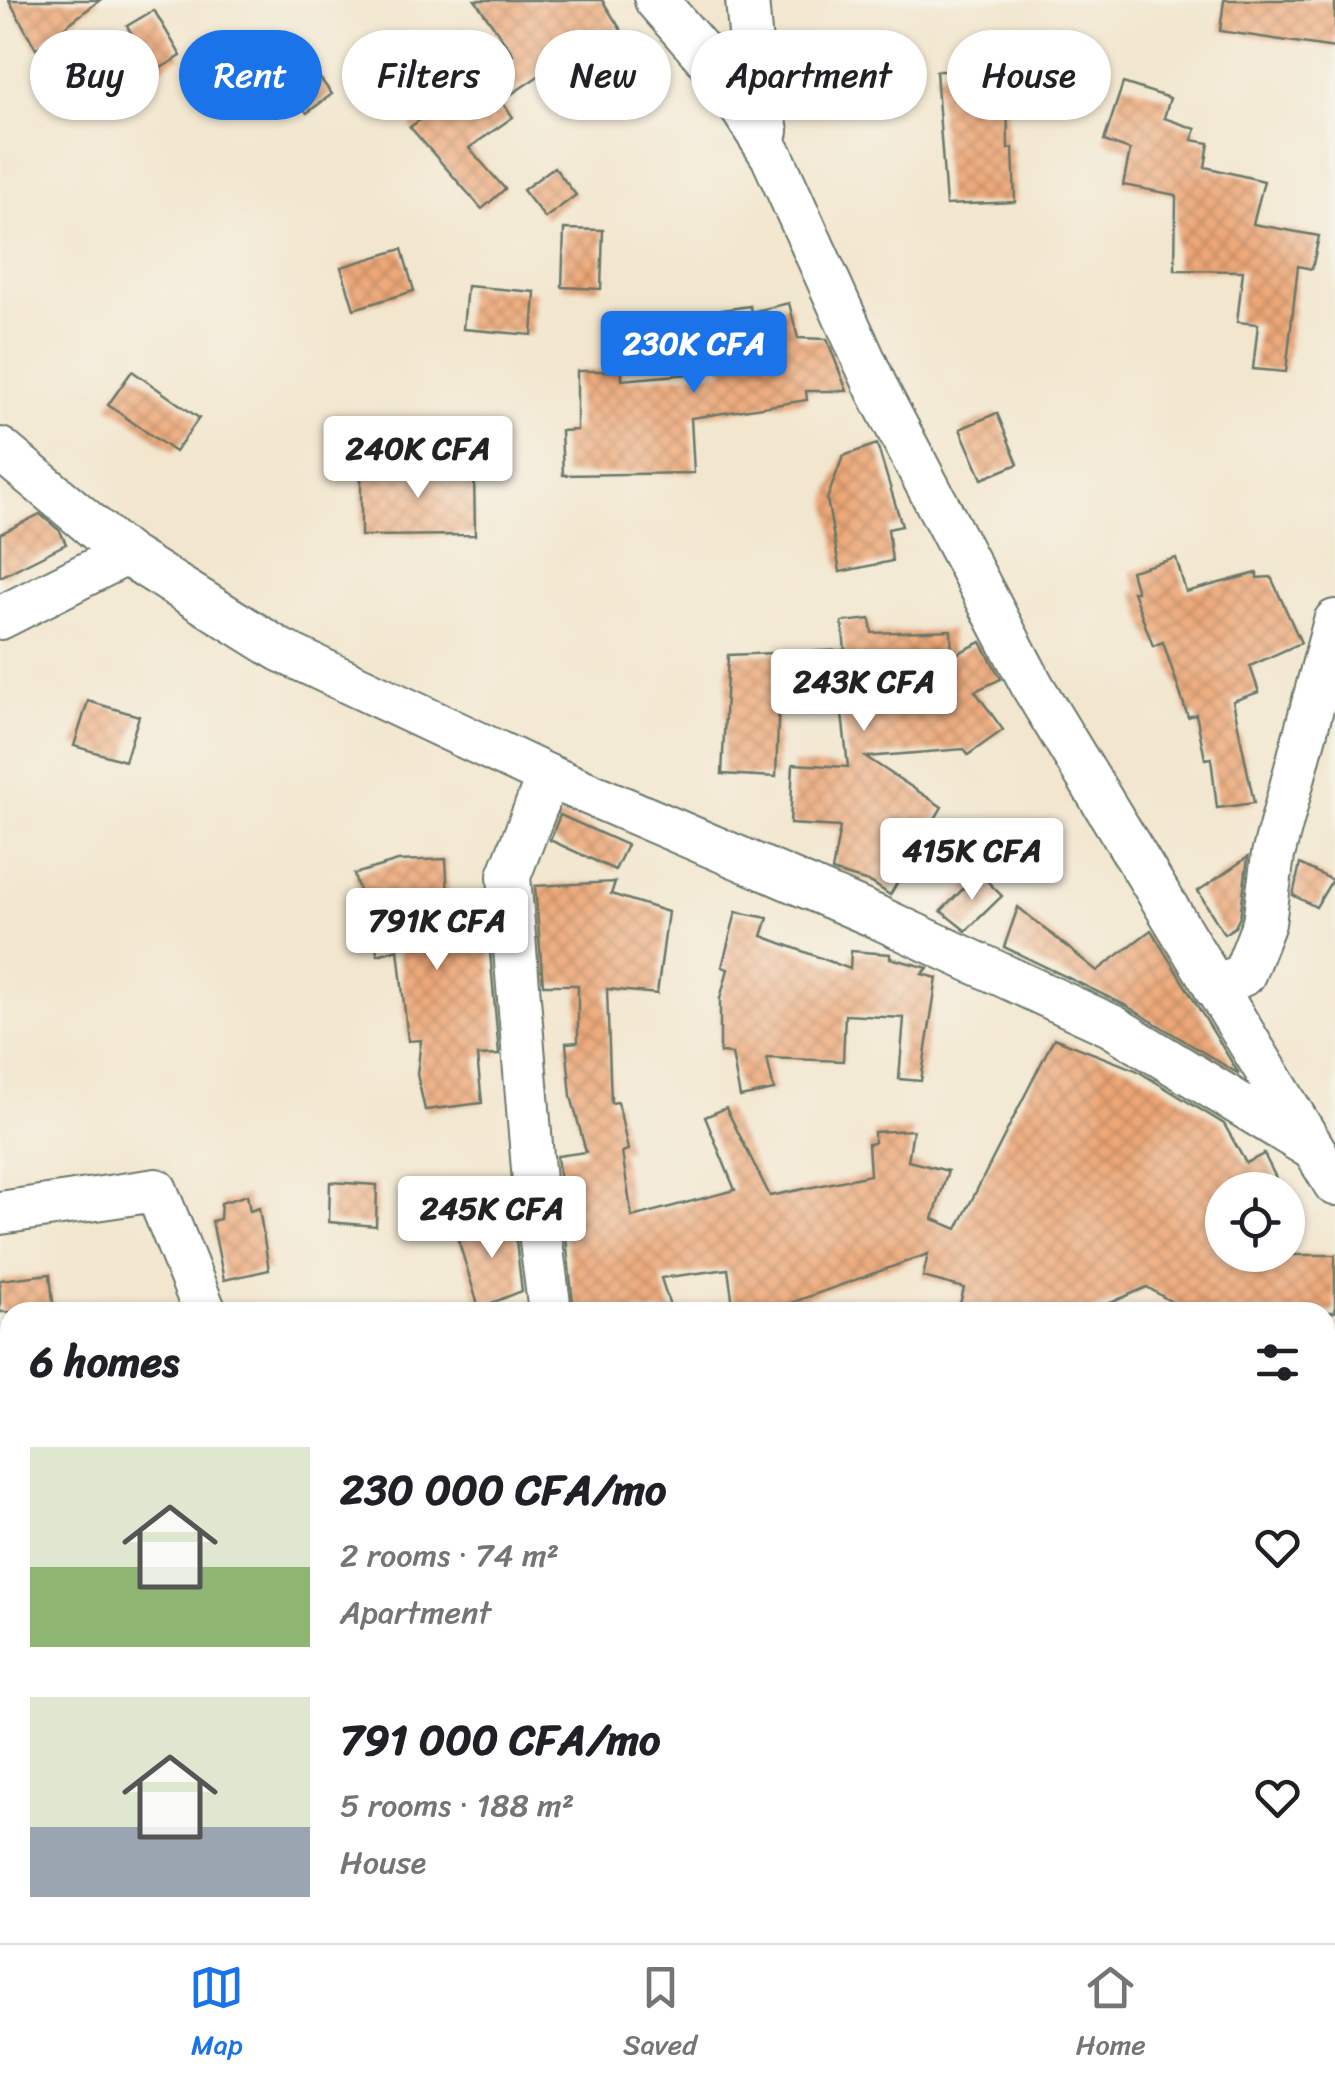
<!DOCTYPE html>
<meta charset="utf-8">
<style>
body{margin:0;font-family:Sriracha,sans-serif;background:#f6f6f6;color:#202124;height:100vh;display:flex;flex-direction:column;font-size:38px;white-space:nowrap}
*{box-sizing:border-box;margin:0}
p{font-size:32px;color:#757577}
.icon{flex:none;width:55px;height:55px;fill:none;stroke:currentColor;stroke-width:2;stroke-linecap:round;stroke-linejoin:round}
.map{position:relative;flex:1;overflow:hidden}
.details{position:absolute;left:0px;top:1302px;width:1335px;height:642px;display:flex;flex-direction:column;background:#fff;border-radius:30px 30px 0 0;box-shadow:0 2px 8px #0004}
.details>*{flex:none}
.hud{position:absolute;left:30px;top:30px;width:1275px;height:90px;display:flex;gap:20px}
.buttons{position:absolute;left:1205px;top:1172px;display:grid;gap:20px}
.buttons a{display:grid;place-items:center;width:100px;height:100px;border-radius:50%;background:#fff;box-shadow:0 2px 8px #0004;font-size:50px}
.price{position:absolute;translate:-50% -85px;padding:0 22px;border-radius:10px;background:#fff;color:#222;font-size:32px;line-height:65px;filter:drop-shadow(0 2px 5px #0008)}
.price::after{content:'';position:absolute;left:50%;top:60px;width:30px;height:22px;margin-left:-15px;background:inherit;clip-path:polygon(0 0,100% 0,50% 100%)}
.price.selected{background:#1a73e8;color:#fff}
ul{padding:0;list-style:none}
li{display:flex;align-items:center;gap:30px;height:250px;padding:0 30px}
li span{display:grid;place-items:center;flex:none;width:280px;height:200px;border-radius:0px;color:#555}
li>.icon{margin-inline-start:auto}
span .icon{width:120px;height:120px;fill:#fffc;stroke-width:1}
li b{font-size:42px}
h2{display:flex;justify-content:space-between;align-items:center;height:120px;padding:0 30px;font-size:42px}
.pill{padding:0 35px;border-radius:45px;background:#fff;box-shadow:0 2px 8px #0004;font-size:35px;line-height:90px}
.pill.selected{background:#1a73e8;color:#fff}
.dock{display:flex;justify-content:space-around;align-items:center;height:140px;border-top:2px solid #e0e0e0;background:#fff;font-size:28px;color:#757577}
.dock a{display:grid;justify-items:center;gap:5px}
.dock .selected{color:#1a73e8}
.map>svg:first-child{display:block}
.lines{fill:none;stroke-linecap:round;stroke-linejoin:round}
.stream{stroke:#51b6d0;stroke-width:11}
.building{fill:url(#building-cross-hatch)}
.minor-casing{stroke:#69786a;stroke-width:46}
.minor{stroke:#fff;stroke-width:42}
</style>
<div class="map">
<svg width="1335" height="1943" viewBox="0 0 1335 1943">
<defs>
<pattern id="building-cross-hatch" width="8" height="8" patternUnits="userSpaceOnUse" patternTransform="scale(2.5)"><rect width="8" height="8" fill="#eea777"/><path d="M0 0l8 8M0 8l8-8" fill="none" stroke="#c08962"/></pattern>
</defs>
<rect width="100%" height="100%" fill="#f7f3e8"/>
<filter id="ink" filterUnits="userSpaceOnUse"><feTurbulence type="fractalNoise" baseFrequency=".01" numOctaves="2"/><feDisplacementMap in="SourceGraphic" scale="20" xChannelSelector="R" yChannelSelector="G"/><feConvolveMatrix kernelMatrix="1 2 1 2 8 2 1 2 1" color-interpolation-filters="sRGB"/></filter>
<filter id="wash" filterUnits="userSpaceOnUse"><feTurbulence type="fractalNoise" baseFrequency=".0048" numOctaves="4" result="noise"/><feDisplacementMap in="SourceGraphic" scale="40" xChannelSelector="R" yChannelSelector="G"/><feGaussianBlur stdDeviation="2.25" result="paint"/><feColorMatrix in="noise" values="0 0 0 0 0 0 0 0 0 0 0 0 0 0 0 0 0 1.4 0 .05"/><feComposite in="paint" operator="in"/></filter>
<g filter="url(#wash)">
<rect width="100%" height="100%" fill="#f2e6ce"/>
<g class="lines">
<path class="stream" d="M166 1943 175 1935"/>
</g>
<g id="blocks">
<g class="building">
<path d="M9 0H100L36 49Z"/>
<path d="M475 0H602L649 74 595 108 564 59 501 101 513 117 469 148 505 189 482 209 410 127 513 54Z"/>
<path d="M1224 0H1335V48L1220 31Z"/>
<path d="M154 10 181 56 154 72 127 26Z"/>
<path d="M297 48 332 94 307 113 272 67Z"/>
<path d="M936 71H1007L1008 149 1013 148 1015 202 946 205Z"/>
<path d="M1123 83 1170 98 1164 118 1196 129 1192 140 1209 143 1205 167 1264 181 1253 224 1319 236 1312 269 1298 266 1286 372 1253 369 1258 324 1237 322 1243 271 1175 270 1176 195 1123 185 1130 150 1104 141Z"/>
<path d="M554 167 576 195 545 218 523 190Z"/>
<path d="M564 229 603 230 601 289 562 287Z"/>
<path d="M402 249 414 291 354 309 341 267Z"/>
<path d="M467 286 535 292 532 335 463 329Z"/>
<path d="M789 303 798 338 827 339 847 391H806L807 400 691 418 694 473 563 475 561 431 577 430V371H622V380L723 371 714 311 750 306 751 312Z"/>
<path d="M132 371 199 418 175 452 108 405Z"/>
<path d="M997 413 1018 464 982 479 960 429Z"/>
<path d="M877 444 902 526 888 529 892 561 840 572 827 499 843 456Z"/>
<path d="M464 466 465 470 474 469 475 535 361 536V467Z"/>
<path d="M40 514 60 531 66 544 0 577V534Z"/>
<path d="M1176 558 1186 592 1257 573V578L1271 577 1301 643 1250 666 1259 692 1233 701 1254 803 1217 808 1211 758 1205 759 1196 714 1188 717 1163 642 1153 646 1133 592H1137L1131 571Z"/>
<path d="M870 619 872 633 951 630 952 656 981 642 1001 679 975 691 1003 730 968 755 964 749 866 757 942 807 890 895 872 883 832 871 840 827 790 824 793 764 848 767 840 696H779L776 777 722 774 728 655 845 650 842 622Z"/>
<path d="M88 701 139 716 125 761 74 746Z"/>
<path d="M560 815 627 845 615 870 550 840Z"/>
<path d="M1248 857 1240 917 1235 927 1224 934 1198 891Z"/>
<path d="M446 859 448 897 485 894 499 1055 477 1056 482 1103 425 1110 417 1074 421 1040 408 1041 398 949 378 955 354 874 398 861Z"/>
<path d="M1300 864 1332 880 1316 907 1293 895Z"/>
<path d="M979 873 1002 896 966 931 941 911Z"/>
<path d="M615 882 611 894 668 912 657 994 607 989 611 1103 618 1102 628 1150 622 1152 632 1217 735 1190 705 1117 726 1108 770 1196 870 1175 868 1144 874 1143V1132L913 1130 908 1161 948 1171 933 1219 957 1229 1054 1038 1136 1070 1224 1124 1246 1163 1264 1154 1282 1190H1222V1255H1335V1312H1188L1147 1287 1090 1312H958L964 1288 923 1277 928 1254 782 1306 783 1312H734L728 1269 661 1278 672 1312H574L557 1156 586 1152 571 1096 566 1043 578 1042V985H543L535 886Z"/>
<path d="M1018 907 1097 971 1151 930 1239 1074 1125 1005 1004 947Z"/>
<path d="M736 912 768 918 762 936 850 969 851 951 890 954V958L928 968 922 974 937 978 921 1081 899 1079 904 1018 845 1015 843 1061 767 1058 774 1090 740 1097 732 1054 720 1053V999L728 969 722 967Z"/>
<path d="M330 1182 377 1185 376 1226 329 1222Z"/>
<path d="M247 1195 250 1211 259 1208 269 1270 224 1280 212 1221 220 1219 221 1203Z"/>
<path d="M513 1216 522 1291 479 1308 457 1236Z"/>
<path d="M50 1274 54 1312H0V1280Z"/>
</g>
</g>
</g>
<g filter="url(#ink)">
<use href="#blocks" fill-opacity="0" stroke="#69786a" stroke-width="2.5"/>
<g class="lines">
<g class="minor-casing">
<g id="minor">
<path d="M656 0 717 70 772 156 878 391 1033 687 1335 1184"/>
<path d="M747 0 752 56 767 131"/>
<path d="M0 449 126 554 280 650 548 776 877 917 1112 1026 1310 1147"/>
<path d="M0 618 126 554"/>
<path d="M548 776 509 876 535 1194 550 1312"/>
<path d="M1215 988 1244 974 1264 923 1273 855 1335 621"/>
<path d="M0 1213 156 1190 205 1312"/>
<path d="M0 1542 10 1553"/>
<path d="M0 1776 10 1781"/>
</g>
</g>
<use href="#minor" class="minor"/>
</g>
</g>
</svg>
<div class="buttons">
<a><svg class="icon" aria-label="locate" viewBox="0 0 24 24"><circle cx="12" cy="12" r="6"/><path d="M12 2v4M12 18v4M2 12h4M18 12h4"/></svg></a>
</div>
<b class="price selected" style="left:694px;top:396px">230K CFA</b>
<b class="price" style="left:418px;top:501px">240K CFA</b>
<b class="price" style="left:864px;top:734px">243K CFA</b>
<b class="price" style="left:972px;top:903px">415K CFA</b>
<b class="price" style="left:437px;top:973px">791K CFA</b>
<b class="price" style="left:492px;top:1261px">245K CFA</b>
<div class="hud">
<a class="pill">Buy</a>
<a class="pill selected">Rent</a>
<a class="pill">Filters</a>
<a class="pill">New</a>
<a class="pill">Apartment</a>
<a class="pill">House</a>
</div>
<section class="details">
<h2>6 homes<svg class="icon" aria-label="filters" viewBox="0 0 24 24"><path d="M4 7h16M4 17h16"/><circle cx="9" cy="7" r="2"/><circle cx="15" cy="17" r="2"/></svg></h2>
<ul>
<li><span style="background:linear-gradient(#dfe7d0 60%,#8fb573 0)"><svg class="icon" aria-label="home" viewBox="0 0 24 24"><path d="M3 11l9-7 9 7M6 9v11h12V9"/></svg></span><div><b>230 000 CFA/mo</b><p>2 rooms · 74 m²</p><p>Apartment</p></div><svg class="icon" aria-label="heart" viewBox="0 0 24 24"><path d="M12 20l-8-8c-3-5 5-10 8-4 3-6 11-1 8 4z"/></svg></li>
<li><span style="background:linear-gradient(#dfe7d0 65%,#9aa5b1 0)"><svg class="icon" aria-label="home" viewBox="0 0 24 24"><path d="M3 11l9-7 9 7M6 9v11h12V9"/></svg></span><div><b>791 000 CFA/mo</b><p>5 rooms · 188 m²</p><p>House</p></div><svg class="icon" aria-label="heart" viewBox="0 0 24 24"><path d="M12 20l-8-8c-3-5 5-10 8-4 3-6 11-1 8 4z"/></svg></li>
</ul>
</section>
</div>
<nav class="dock">
<a class="selected"><svg class="icon" aria-label="map" viewBox="0 0 24 24"><path d="M3 6l6-2 6 2 6-2v14l-6 2-6-2-6 2zM9 4v14M15 6v14"/></svg>Map</a>
<a><svg class="icon" aria-label="saved" viewBox="0 0 24 24"><path d="M7 4h10v16l-5-4-5 4z"/></svg>Saved</a>
<a><svg class="icon" aria-label="home" viewBox="0 0 24 24"><path d="M3 11l9-7 9 7M6 9v11h12V9"/></svg>Home</a>
</nav>
